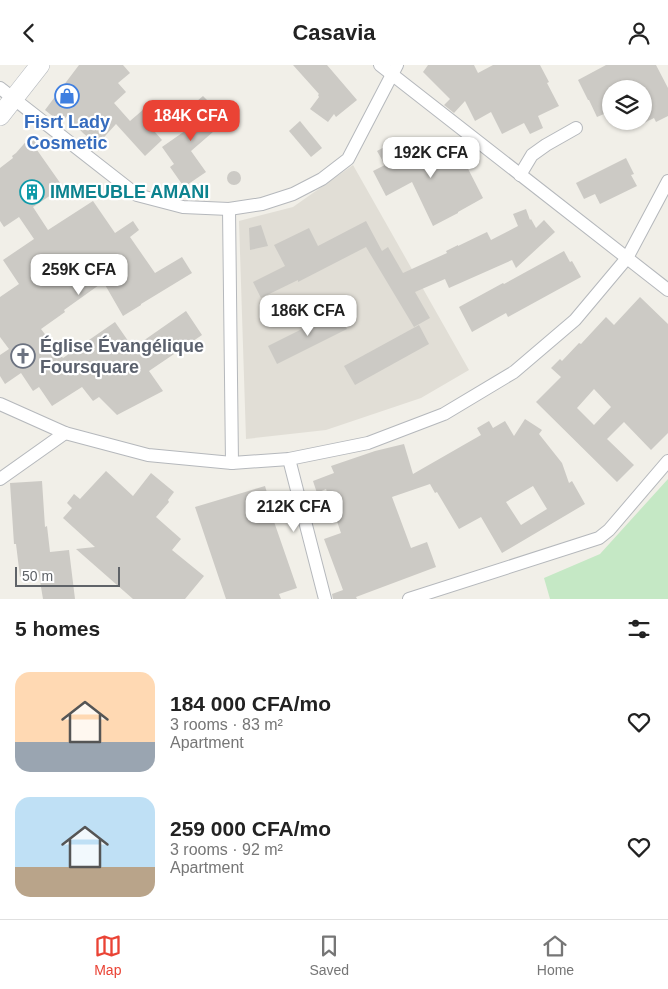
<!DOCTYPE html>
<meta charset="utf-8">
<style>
body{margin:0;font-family:Arial,sans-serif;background:#f2f2f2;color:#222;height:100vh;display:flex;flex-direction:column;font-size:19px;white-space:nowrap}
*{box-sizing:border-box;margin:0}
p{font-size:16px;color:#767676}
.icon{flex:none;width:28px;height:28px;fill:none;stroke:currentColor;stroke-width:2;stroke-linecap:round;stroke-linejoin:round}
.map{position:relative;height:534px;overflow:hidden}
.details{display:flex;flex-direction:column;background:#fff;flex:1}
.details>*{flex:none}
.fabs{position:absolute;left:602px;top:15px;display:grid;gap:10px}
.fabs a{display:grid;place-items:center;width:50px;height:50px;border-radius:50%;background:#fff;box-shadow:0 1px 4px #0004;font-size:25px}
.scale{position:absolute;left:15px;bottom:12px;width:105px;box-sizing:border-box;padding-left:5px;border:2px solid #5f6368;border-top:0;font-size:14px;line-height:18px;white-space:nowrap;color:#5f6368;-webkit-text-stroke:4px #fff;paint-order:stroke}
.price{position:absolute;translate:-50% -42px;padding:0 11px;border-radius:10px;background:#fff;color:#222;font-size:16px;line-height:32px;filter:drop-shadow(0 1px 2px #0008)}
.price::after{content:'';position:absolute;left:50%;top:30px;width:15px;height:11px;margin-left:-8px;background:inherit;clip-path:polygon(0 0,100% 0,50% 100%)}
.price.active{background:#ea4335;color:#fff}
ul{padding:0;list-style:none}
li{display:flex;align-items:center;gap:15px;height:125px;padding:0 15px}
li span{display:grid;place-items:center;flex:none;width:140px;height:100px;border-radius:15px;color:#555}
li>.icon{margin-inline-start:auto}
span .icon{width:60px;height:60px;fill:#fffc;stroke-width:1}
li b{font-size:21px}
h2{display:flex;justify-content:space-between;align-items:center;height:60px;padding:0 15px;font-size:21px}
header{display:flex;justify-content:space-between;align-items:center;height:65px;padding:0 15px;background:#fff;font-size:22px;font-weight:600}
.tabs{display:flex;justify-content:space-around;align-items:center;height:70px;border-top:1px solid #e0e0e0;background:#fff;font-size:14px;color:#767676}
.tabs a{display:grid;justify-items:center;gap:2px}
.tabs .active{color:#ea4335}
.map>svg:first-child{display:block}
.education{fill:#e1ded6}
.green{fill:#c5e8c5}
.building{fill:#cccac5;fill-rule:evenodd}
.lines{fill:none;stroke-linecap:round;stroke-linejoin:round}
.street-casing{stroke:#b5b8bc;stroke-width:14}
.secondary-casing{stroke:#b6babf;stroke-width:20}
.street{stroke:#fff;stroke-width:12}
.secondary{stroke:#fff;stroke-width:19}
.labels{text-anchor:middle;stroke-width:4.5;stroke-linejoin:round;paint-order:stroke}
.shop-label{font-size:18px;font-weight:bold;fill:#366cbe;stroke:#fff}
.culture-label{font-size:18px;font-weight:bold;fill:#0d838f;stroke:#fff;text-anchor:start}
.worship-label{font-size:18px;font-weight:bold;fill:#5b616d;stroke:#fff;text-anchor:start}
</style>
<header><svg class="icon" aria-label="back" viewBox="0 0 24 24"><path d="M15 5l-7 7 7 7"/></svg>Casavia<svg class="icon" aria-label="person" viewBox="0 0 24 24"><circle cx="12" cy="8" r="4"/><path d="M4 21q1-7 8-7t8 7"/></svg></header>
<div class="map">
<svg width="668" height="534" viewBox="0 0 668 534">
<rect width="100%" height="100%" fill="#f1efe8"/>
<path class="education" d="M353 100 469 305 421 333 326 365 246 374 239 156 293 142Z"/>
<path class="green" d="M668 414V534H550L544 513 600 489Z"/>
<g class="building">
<path d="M79 0H123L130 8 118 18 126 27 114 38 130 56 144 44 152 54 147 58 162 75 145 91 116 59 97 80 83 68 67 51 61 58 45 45Z"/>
<path d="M293 0H327L357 35 336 52 334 49 328 57 310 44 319 32 318 30 319 29Z"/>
<path d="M428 0H474L478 8 493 0H540L549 17 547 18 559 41 538 51 543 63 530 69 524 58 502 69 491 47 475 56 465 36 454 48 444 40 450 34 423 7Z"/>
<path d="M606 0H656L668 23V51L656 57 654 53 644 58V24H611V46L597 52 589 35H588L578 15Z"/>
<path d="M203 31 211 39 206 43 221 60 191 86 206 107 184 122 170 102 174 99 162 82 192 61 182 49Z"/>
<path d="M300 56 322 83 311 92 289 66Z"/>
<path d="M30 72 40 81 37 85 63 122 33 142 48 165 93 136 115 168 133 156 139 165 130 172 155 208 182 192 192 208 141 239V240L123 251 104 218 99 221V220L64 245 65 247 41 264 63 293 115 257 133 283 186 246 202 270 149 306 163 326 117 350 99 332 93 336 82 322 52 341 39 322 33 326 21 308 5 319 0 311V290L9 284 0 272V232L19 219 3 195 34 174 19 152 4 162 0 156V103L13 93 12 91 16 88Z"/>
<path d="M437 74 462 92 483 133 458 147V148L433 161 412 117 386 131 373 106 385 100 377 86 390 79 398 93Z"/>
<path d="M626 93 634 109 631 110 637 121 600 139 595 129 584 134 576 118Z"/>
<circle cx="234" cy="113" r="7"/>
<path d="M526 144 530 155 531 154 536 163 544 155 555 167 516 203 512 195 449 223 445 214 415 227 430 253 414 262 366 182 298 217V215L261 233 253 217 285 201 274 180 309 163 318 181 366 156 382 186 388 182 403 208 447 188 446 186 458 180V181L487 167 491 175 518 161 513 149Z"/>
<path d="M261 160 268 181 250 185 249 163Z"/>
<path d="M564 186 570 197 572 196 581 212 508 252 506 248 472 267 459 242 503 218 504 219Z"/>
<path d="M640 232 668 259V368L651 385 624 357 607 374 634 400 617 417 536 337 561 312 551 303 560 294 562 296 579 278 581 279 606 252 614 260ZM594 324 611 342 594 360 577 343Z"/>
<path d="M338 246 347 264 277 299 268 281Z"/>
<path d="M419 260 429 279 355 320 344 301Z"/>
<path d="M525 354 542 365 539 369 562 398 569 418 572 416 585 439 502 488 481 452 459 464 437 427 435 428 430 419 392 432 411 483 427 477 436 502 356 532 357 534H333L332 529 343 525 324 474 341 468 326 424 317 428 313 416 334 408 331 401 375 386 404 379 413 409 481 370 477 363 489 356 493 363 505 356 514 371ZM533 421 547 444 521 460 506 437Z"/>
<path d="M106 406 133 431 151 408 174 427 168 435 169 437 156 452 181 474 172 485 204 511 185 534H133L76 484 95 482 63 453 72 443 67 438 74 429 80 434Z"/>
<path d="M42 416 45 462 47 461 50 487 69 485 75 534H43L39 510 20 512 16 479H14L10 418Z"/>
<path d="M265 421 273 448H271L297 523 279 529 281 534H226L195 442Z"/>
</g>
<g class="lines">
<g class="street-casing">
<g id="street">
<path d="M380 0 668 225"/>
<path d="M0 23 137 130 183 142 229 144 262 139 293 129 322 114 348 94 397 0"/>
<path d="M520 110 532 90 546 80 576 63"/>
<path d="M229 144 232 398"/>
<path d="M0 339 65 368 148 390 232 398 289 394 368 378 444 349 514 307 575 255 627 193 668 116"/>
<path d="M289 394 325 534"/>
<path d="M0 414 65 368"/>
<path d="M409 534 599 473 609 465 668 396"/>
</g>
</g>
<g class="secondary-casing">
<path id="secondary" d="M0 51 40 0"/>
</g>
<use href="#street" class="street"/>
<use href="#secondary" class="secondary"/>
</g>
<defs>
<g id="shop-ring" transform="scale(1.25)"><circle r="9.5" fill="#fff" stroke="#3f7fe0" stroke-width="1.5"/><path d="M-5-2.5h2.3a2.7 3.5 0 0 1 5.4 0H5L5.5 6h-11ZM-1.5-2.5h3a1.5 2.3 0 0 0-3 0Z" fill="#3f7fe0"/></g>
<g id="building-ring" transform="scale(1.25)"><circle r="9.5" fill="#fff" stroke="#0f9aa8" stroke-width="1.5"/><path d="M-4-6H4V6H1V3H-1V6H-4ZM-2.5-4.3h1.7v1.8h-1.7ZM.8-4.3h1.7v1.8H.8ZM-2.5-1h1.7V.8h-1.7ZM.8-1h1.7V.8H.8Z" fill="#0f9aa8"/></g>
<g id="church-ring" transform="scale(1.25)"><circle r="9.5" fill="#fff" stroke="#6b7280" stroke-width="1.5"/><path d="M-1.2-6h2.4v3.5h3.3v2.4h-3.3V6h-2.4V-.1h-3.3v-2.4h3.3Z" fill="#6b7280"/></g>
</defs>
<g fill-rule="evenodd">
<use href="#shop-ring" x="67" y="31"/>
<use href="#building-ring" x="32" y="127"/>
<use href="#church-ring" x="23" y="291"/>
</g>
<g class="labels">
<g class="shop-label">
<text x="67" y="63">Fisrt Lady<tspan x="67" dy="21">Cosmetic</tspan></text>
</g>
<g class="culture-label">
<text x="50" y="133">IMMEUBLE AMANI</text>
</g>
<g class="worship-label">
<text x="40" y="287">Église Évangélique<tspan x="40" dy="21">Foursquare</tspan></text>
</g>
</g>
</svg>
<div class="fabs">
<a><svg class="icon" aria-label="layers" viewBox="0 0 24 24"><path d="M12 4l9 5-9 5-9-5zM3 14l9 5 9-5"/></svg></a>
</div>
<div class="scale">50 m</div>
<b class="price active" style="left:191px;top:77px">184K CFA</b>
<b class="price" style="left:431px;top:114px">192K CFA</b>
<b class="price" style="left:79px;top:231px">259K CFA</b>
<b class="price" style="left:308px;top:272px">186K CFA</b>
<b class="price" style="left:294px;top:468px">212K CFA</b>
</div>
<section class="details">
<h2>5 homes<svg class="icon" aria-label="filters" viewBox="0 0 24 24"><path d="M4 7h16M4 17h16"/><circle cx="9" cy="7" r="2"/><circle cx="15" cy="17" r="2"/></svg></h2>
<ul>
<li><span style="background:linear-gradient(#ffd9b3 70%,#9aa5b1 0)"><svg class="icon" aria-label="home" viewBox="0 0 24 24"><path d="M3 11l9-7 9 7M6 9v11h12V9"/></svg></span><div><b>184 000 CFA/mo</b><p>3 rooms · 83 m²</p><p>Apartment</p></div><svg class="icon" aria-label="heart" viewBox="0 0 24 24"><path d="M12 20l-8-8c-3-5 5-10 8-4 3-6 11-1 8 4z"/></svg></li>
<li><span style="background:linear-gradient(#bfe0f5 70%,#b9a48a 0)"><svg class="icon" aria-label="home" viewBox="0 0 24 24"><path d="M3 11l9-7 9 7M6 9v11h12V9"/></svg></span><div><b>259 000 CFA/mo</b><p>3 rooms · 92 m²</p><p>Apartment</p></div><svg class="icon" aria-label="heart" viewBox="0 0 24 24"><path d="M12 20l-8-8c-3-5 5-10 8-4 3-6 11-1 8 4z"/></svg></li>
</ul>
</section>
<nav class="tabs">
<a class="active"><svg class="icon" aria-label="map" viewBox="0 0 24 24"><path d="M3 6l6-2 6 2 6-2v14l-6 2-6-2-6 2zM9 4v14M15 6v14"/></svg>Map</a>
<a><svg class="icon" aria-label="saved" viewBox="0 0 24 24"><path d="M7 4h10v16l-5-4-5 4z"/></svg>Saved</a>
<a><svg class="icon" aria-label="home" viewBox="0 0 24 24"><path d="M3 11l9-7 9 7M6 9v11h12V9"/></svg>Home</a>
</nav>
